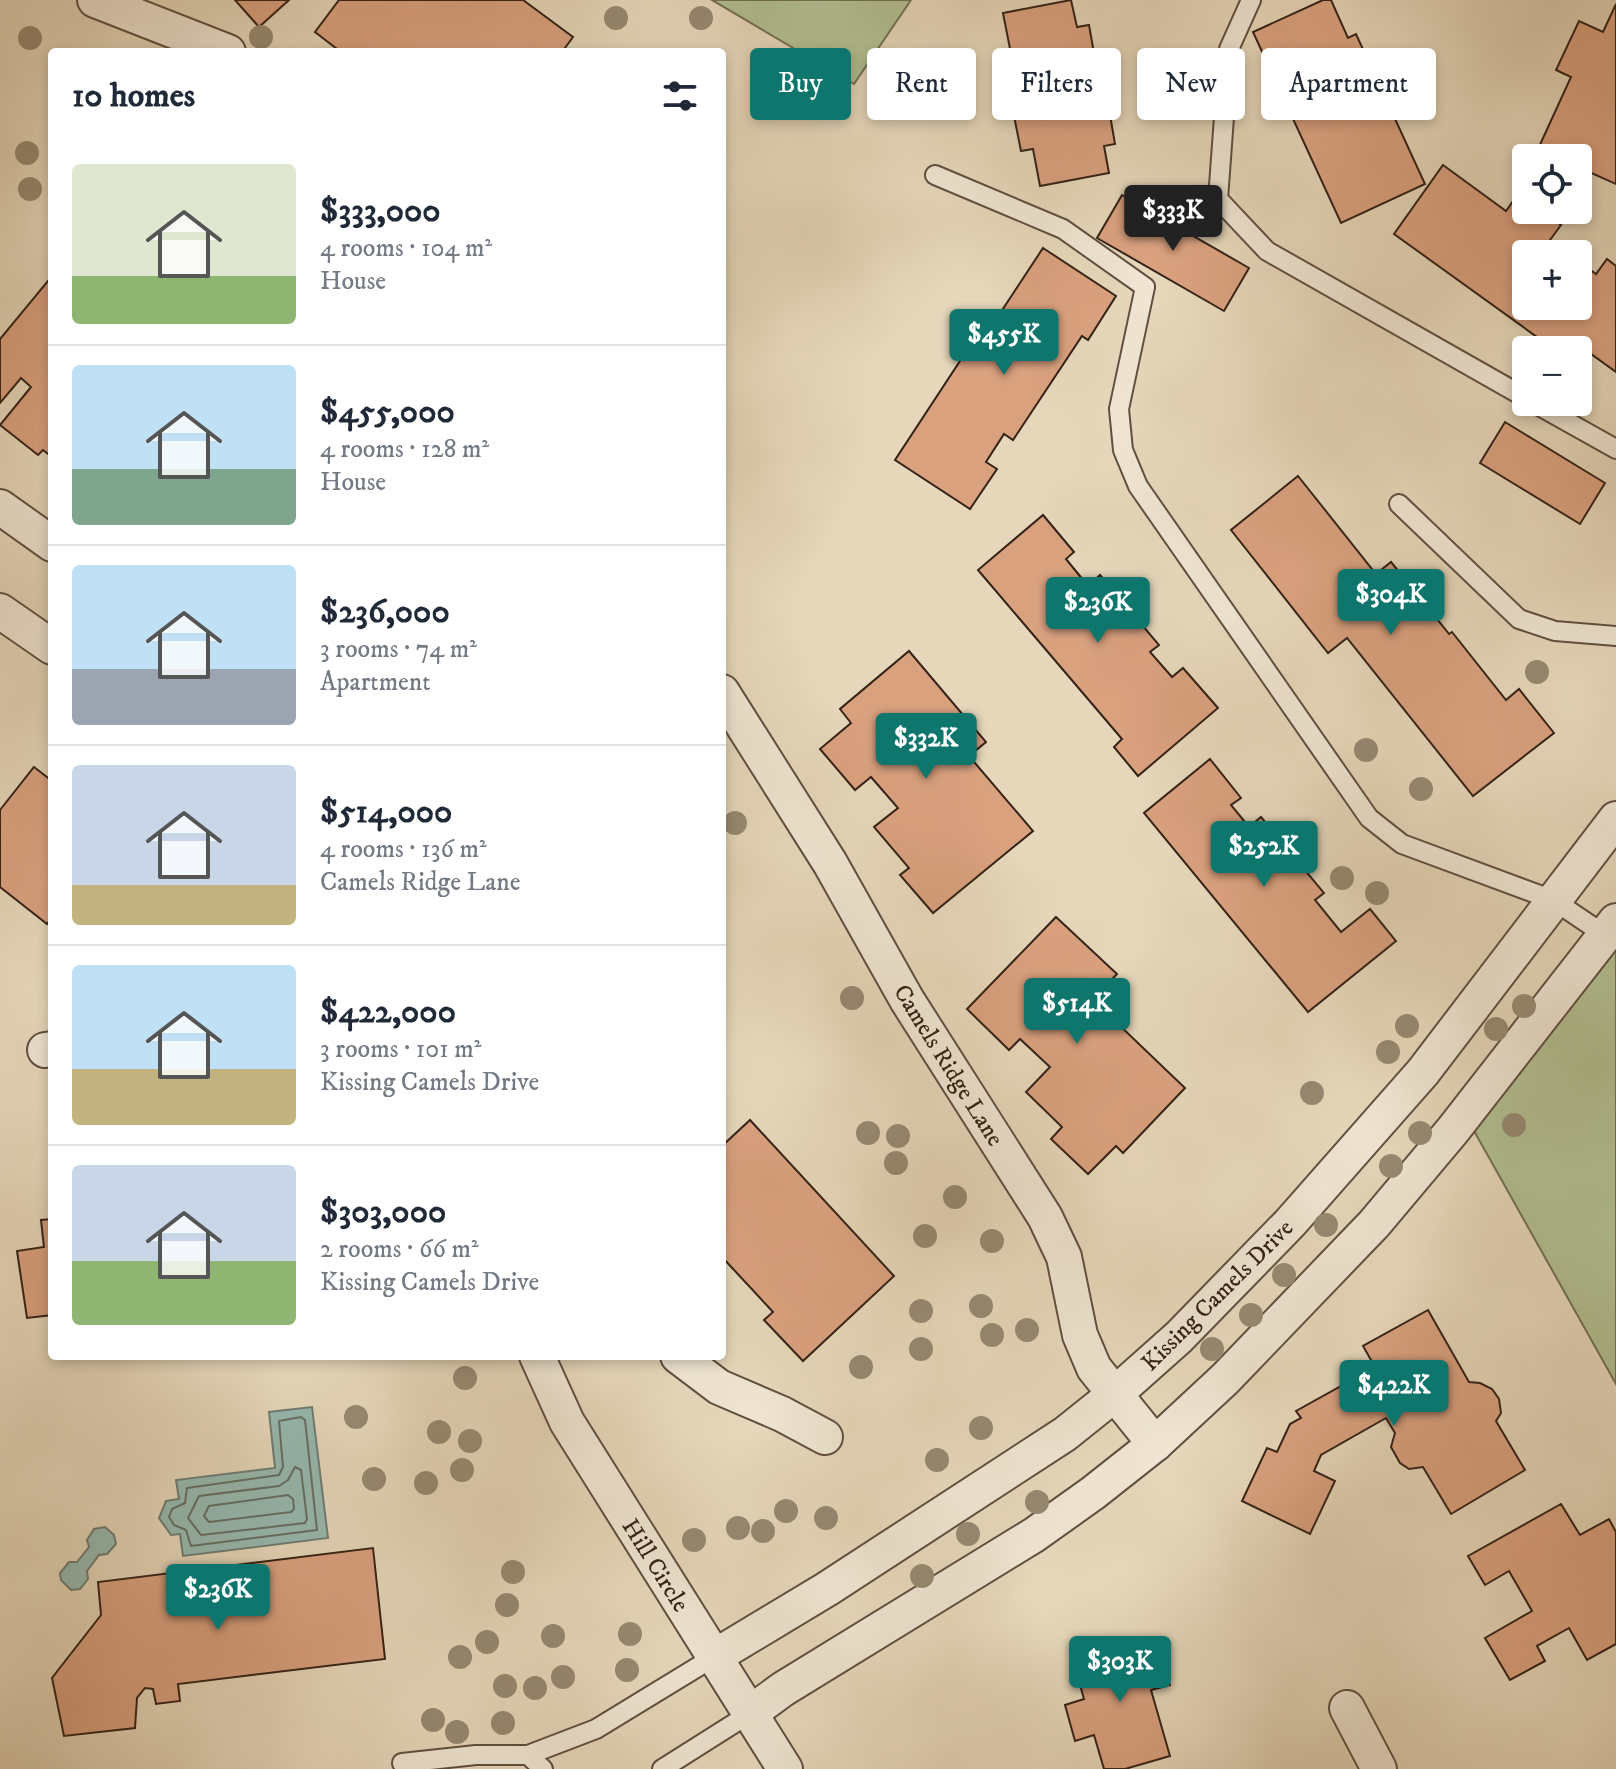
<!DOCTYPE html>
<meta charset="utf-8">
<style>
body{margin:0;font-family:"IM FELL DW Pica",serif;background:#f2f2f3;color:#1f2937;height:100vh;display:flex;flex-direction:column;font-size:30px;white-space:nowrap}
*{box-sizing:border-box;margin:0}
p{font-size:26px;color:#747a83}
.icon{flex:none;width:44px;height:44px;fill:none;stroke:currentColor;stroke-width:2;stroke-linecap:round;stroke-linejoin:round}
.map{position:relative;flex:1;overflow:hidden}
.details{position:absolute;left:48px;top:48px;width:678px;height:1312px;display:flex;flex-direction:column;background:#fff;border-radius:8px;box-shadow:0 4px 12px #0003}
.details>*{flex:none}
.hud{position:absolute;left:750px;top:48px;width:746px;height:72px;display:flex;gap:16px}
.tools{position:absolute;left:1512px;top:144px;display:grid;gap:16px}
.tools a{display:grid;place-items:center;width:80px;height:80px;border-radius:8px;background:#fff;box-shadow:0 4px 12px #0003;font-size:40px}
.price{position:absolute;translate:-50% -68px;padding:0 18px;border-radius:8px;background:#0f766e;color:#fff;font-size:26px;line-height:52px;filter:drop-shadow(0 2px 4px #0008)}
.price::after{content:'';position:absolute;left:50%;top:48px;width:24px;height:18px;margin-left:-12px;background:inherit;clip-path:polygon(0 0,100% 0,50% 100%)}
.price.selected{background:#222;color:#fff}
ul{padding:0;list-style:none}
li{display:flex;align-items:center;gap:24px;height:200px;padding:0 24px}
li+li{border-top:2px solid #e0e1e3}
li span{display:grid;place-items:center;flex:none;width:224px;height:160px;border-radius:8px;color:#555}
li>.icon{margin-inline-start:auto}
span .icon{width:96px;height:96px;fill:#fffc;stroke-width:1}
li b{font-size:34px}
h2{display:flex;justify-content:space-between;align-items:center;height:96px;padding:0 24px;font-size:34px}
.chip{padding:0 28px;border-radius:8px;background:#fff;box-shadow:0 4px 12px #0003;font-size:28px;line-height:72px}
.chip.selected{background:#0f766e;color:#fff}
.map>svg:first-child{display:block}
.green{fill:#b2bf92;stroke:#737054;stroke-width:2}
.water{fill:#96b9b0;stroke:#6f7d73;stroke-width:2}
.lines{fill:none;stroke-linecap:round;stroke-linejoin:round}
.shore{stroke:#656e64;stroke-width:2}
.building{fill:#daa17f;stroke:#342217;stroke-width:2}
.lane-casing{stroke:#604f40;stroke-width:22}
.street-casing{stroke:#604f40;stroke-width:38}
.lane{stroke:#efe5d2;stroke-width:18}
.street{stroke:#efe5d2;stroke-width:34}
.tree{fill:#968971}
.labels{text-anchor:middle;stroke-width:6;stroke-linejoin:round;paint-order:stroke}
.street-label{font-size:24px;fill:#342217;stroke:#efe5d2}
</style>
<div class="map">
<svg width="1616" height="1769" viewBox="0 0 1616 1769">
<rect width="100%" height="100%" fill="#e6d7ba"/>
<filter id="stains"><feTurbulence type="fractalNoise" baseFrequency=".0025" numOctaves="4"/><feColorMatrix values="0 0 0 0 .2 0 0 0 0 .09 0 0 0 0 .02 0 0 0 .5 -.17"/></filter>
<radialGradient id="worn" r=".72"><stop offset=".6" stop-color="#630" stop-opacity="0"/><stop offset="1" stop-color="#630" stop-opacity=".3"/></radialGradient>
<g class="green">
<path d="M712 0H911L854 84Z"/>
<path d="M1616 945V1384L1473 1129Z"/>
</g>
<g class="water">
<path d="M312 1407 328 1538 183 1556 180 1534 171 1535 159 1518 166 1501 179 1499 176 1480 275 1468 269 1412Z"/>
<path d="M105 1527 114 1535 116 1544 107 1554 99 1555 87 1571 88 1579 80 1589 71 1590 61 1580 60 1573 69 1562H77L89 1547 87 1540 94 1529Z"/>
</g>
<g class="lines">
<g class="shore">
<path d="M301 1417 305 1420 317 1530 191 1546 186 1530 174 1525 169 1517 172 1509 185 1503 187 1488 279 1475 283 1467 279 1421Z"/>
<path d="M295 1467 301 1470 307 1519 305 1523 201 1535 188 1518 199 1496 279 1486 288 1480Z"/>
<path d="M288 1495 293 1499 294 1509 291 1512 209 1522 204 1516 209 1506Z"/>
</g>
</g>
<g class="building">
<path d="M235 0H289L259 27Z"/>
<path d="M339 0H523L573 37 562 52H341L315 32Z"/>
<path d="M1071 0 1077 27 1089 25 1095 59 1076 62 1086 113 1109 109 1115 144 1104 146 1109 173 1040 186 1033 149 1021 151 1002 56 1011 54 1003 13Z"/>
<path d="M1323 0H1331L1348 38 1356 34 1425 184 1341 223 1253 32Z"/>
<path d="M1616 4V184L1578 167V158H1559L1538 149 1571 77 1556 70 1579 21 1603 32Z"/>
<path d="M1443 165 1506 211 1518 194 1526 200V210H1540L1561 225 1550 240 1568 254H1526V306H1578V261L1596 274 1607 259 1616 266V372L1573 341 1567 350H1555L1394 234Z"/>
<path d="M1122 195 1249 268 1224 311 1097 238Z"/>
<path d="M1043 248 1116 296 1088 340 1082 336 1013 440 1004 434 986 462 997 469 970 509 895 460 983 326 989 330Z"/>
<path d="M52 276V457L43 450 38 455 0 425 31 387 21 378 0 403V339Z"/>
<path d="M1505 422 1605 483 1580 524 1480 463Z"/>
<path d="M1298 476 1376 574 1391 562 1449 634 1452 632 1506 700 1519 689 1554 733 1473 796 1347 638 1328 653 1231 530Z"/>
<path d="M1043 515 1074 552 1066 559 1088 586 1100 575 1159 645 1150 652 1172 677 1183 668 1218 708 1138 776 1114 747 1122 739 978 570Z"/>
<path d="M909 651 986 742 969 756 1033 831 933 913 900 875 909 868 874 827 898 808 871 777 855 790 820 749 851 723 840 709Z"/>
<path d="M1210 759 1241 798 1231 805 1249 827 1261 817 1324 893 1315 900 1341 932 1370 909 1396 941 1308 1012 1144 813Z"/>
<path d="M34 767 52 781V871L49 874 52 876V917L47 924 0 887V810Z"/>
<path d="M1056 917 1117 974 1097 995 1121 1018 1117 1023 1185 1088 1123 1153 1116 1146 1088 1174 1051 1139 1062 1127 1026 1092 1050 1067 1020 1039 1009 1050 967 1009Z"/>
<path d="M750 1120 894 1276 803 1361 764 1320 773 1312 722 1257V1146Z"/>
<path d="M52 1219V1315L27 1318 17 1251 44 1247 41 1220Z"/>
<path d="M1428 1310 1469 1382 1480 1383 1492 1389 1499 1399 1501 1413 1496 1421 1525 1470 1451 1514 1423 1467 1409 1469 1400 1463 1391 1447 1395 1433 1386 1418 1321 1455 1314 1471 1335 1481 1310 1534 1242 1501 1267 1448 1277 1452 1290 1424 1301 1418 1296 1411 1375 1367 1363 1346Z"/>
<path d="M1561 1504 1580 1535 1609 1519 1616 1532V1644L1587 1660 1569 1628 1537 1646 1545 1661 1510 1680 1485 1638 1532 1611 1509 1571 1485 1585 1468 1556Z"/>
<path d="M373 1548 385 1659 178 1684 180 1701 156 1704 153 1689 145 1688 137 1698 135 1728 64 1736 52 1678 101 1615 98 1582Z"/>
<path d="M1098 1640 1103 1658 1158 1642 1170 1685 1151 1690 1170 1756 1125 1769H1104L1094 1735 1075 1741 1065 1705 1084 1699 1070 1649Z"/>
</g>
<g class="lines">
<g class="lane-casing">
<g id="lane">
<path d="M1251 0 1229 49 1218 199 1267 251 1526 398"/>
<path d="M935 175 1063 229 1145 287 1119 409 1123 450 1138 486 1369 818 1402 844 1553 900 1605 935"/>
<path d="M1532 402 1616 449"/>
<path d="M1399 504 1519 619 1555 631 1616 636"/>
<path d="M528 1755 543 1769"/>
<path d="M402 1763 476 1755H528L596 1729 714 1657"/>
<path d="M662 1769 749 1714"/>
</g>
</g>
<g class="street-casing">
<g id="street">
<path d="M95 0 228 52"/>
<path d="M0 507 52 544"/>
<path d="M0 611 52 647"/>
<path d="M722 692 830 863 907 1000 1045 1217 1064 1257 1080 1335 1094 1368 1155 1444"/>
<path d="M45 1050 52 1049"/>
<path d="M537 1356 567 1422 785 1769"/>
<path d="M678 1356 719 1387 782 1414 825 1437"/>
<path d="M714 1657 827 1589 1065 1434 1115 1394 1179 1337 1290 1223 1423 1072 1616 819"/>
<path d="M1347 1708 1379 1769"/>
<path d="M749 1714 783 1689 1034 1535 1093 1493 1155 1444 1225 1379 1374 1224 1453 1130 1616 921"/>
</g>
</g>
<use href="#lane" class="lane"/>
<use href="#street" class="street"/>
</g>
<g class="tree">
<circle cx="616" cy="18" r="12"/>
<circle cx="701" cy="18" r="12"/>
<circle cx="261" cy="37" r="12"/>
<circle cx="30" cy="38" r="12"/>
<circle cx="27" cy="153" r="12"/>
<circle cx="30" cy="189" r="12"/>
<circle cx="1537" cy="672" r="12"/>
<circle cx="1366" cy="750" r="12"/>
<circle cx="1421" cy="789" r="12"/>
<circle cx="735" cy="823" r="12"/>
<circle cx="1342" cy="878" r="12"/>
<circle cx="1377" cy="893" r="12"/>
<circle cx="852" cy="998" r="12"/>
<circle cx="1524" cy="1006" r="12"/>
<circle cx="1407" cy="1026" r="12"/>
<circle cx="1496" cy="1029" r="12"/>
<circle cx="1388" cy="1052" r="12"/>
<circle cx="1312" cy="1093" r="12"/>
<circle cx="1514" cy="1125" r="12"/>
<circle cx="868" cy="1133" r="12"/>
<circle cx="1420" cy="1133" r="12"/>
<circle cx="898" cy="1136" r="12"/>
<circle cx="896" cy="1163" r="12"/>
<circle cx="1391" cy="1166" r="12"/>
<circle cx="955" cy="1197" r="12"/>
<circle cx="1326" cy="1225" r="12"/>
<circle cx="925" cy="1236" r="12"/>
<circle cx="992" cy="1241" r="12"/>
<circle cx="1284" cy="1275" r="12"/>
<circle cx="981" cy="1306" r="12"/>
<circle cx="921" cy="1311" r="12"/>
<circle cx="1251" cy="1315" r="12"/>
<circle cx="1027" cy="1330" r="12"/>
<circle cx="992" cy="1335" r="12"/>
<circle cx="921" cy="1349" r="12"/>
<circle cx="1212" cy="1349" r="12"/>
<circle cx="861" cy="1367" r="12"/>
<circle cx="465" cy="1378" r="12"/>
<circle cx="356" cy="1417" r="12"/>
<circle cx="981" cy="1428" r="12"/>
<circle cx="439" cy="1432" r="12"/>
<circle cx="470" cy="1441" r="12"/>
<circle cx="937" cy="1460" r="12"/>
<circle cx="462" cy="1470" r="12"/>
<circle cx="374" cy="1479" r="12"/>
<circle cx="426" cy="1483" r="12"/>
<circle cx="1037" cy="1502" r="12"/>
<circle cx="786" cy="1511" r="12"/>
<circle cx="826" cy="1518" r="12"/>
<circle cx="738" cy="1528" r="12"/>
<circle cx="763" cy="1531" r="12"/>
<circle cx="968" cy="1534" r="12"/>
<circle cx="694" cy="1540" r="12"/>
<circle cx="513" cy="1572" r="12"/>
<circle cx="922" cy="1576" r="12"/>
<circle cx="507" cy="1605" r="12"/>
<circle cx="630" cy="1634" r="12"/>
<circle cx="553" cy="1636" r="12"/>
<circle cx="487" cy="1642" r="12"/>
<circle cx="460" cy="1657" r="12"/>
<circle cx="627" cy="1670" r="12"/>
<circle cx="563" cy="1677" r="12"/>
<circle cx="505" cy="1686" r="12"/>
<circle cx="535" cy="1688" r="12"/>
<circle cx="433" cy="1720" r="12"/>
<circle cx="503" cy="1723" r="12"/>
<circle cx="457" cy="1732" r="12"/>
</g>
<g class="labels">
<g class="street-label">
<text transform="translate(949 1065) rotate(58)" y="8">Camels Ridge Lane</text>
<text transform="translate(1217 1295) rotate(-45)" y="8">Kissing Camels Drive</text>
<text transform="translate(656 1565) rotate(58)" y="8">Hill Circle</text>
</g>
</g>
<rect width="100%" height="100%" filter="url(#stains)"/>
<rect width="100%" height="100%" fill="url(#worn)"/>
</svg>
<div class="tools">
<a><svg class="icon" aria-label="locate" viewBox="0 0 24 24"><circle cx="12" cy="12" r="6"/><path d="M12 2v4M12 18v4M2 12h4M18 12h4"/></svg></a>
<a>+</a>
<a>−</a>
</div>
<b class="price selected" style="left:1173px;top:253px">$333K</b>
<b class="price" style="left:1004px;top:377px">$455K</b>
<b class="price" style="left:1391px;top:637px">$304K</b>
<b class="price" style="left:1098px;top:645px">$236K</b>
<b class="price" style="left:926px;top:781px">$332K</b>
<b class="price" style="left:1264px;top:889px">$252K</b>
<b class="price" style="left:1077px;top:1046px">$514K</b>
<b class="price" style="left:1394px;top:1428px">$422K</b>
<b class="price" style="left:218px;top:1632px">$236K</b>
<b class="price" style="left:1120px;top:1704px">$303K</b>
<div class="hud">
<a class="chip selected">Buy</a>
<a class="chip">Rent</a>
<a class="chip">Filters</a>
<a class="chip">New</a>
<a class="chip">Apartment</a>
</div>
<section class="details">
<h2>10 homes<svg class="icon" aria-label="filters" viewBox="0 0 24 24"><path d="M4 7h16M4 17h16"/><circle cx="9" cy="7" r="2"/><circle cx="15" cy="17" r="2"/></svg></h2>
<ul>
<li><span style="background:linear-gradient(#dfe7d0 70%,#8fb573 0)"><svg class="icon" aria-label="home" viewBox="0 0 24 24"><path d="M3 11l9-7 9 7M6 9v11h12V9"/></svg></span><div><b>$333,000</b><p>4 rooms · 104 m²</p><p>House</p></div></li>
<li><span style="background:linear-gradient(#bfe0f5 65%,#7fa58c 0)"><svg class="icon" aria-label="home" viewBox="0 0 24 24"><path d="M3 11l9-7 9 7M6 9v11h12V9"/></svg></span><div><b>$455,000</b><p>4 rooms · 128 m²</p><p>House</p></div></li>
<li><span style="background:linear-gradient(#bfe0f5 65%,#9aa5b1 0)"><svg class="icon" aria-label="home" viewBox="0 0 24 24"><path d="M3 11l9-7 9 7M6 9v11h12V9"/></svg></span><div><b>$236,000</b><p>3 rooms · 74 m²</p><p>Apartment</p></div></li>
<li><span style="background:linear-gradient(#c9d6e8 75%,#c2b280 0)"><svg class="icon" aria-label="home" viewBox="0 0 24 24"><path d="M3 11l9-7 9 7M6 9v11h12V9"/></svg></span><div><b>$514,000</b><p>4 rooms · 136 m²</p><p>Camels Ridge Lane</p></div></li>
<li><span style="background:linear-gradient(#bfe0f5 65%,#c2b280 0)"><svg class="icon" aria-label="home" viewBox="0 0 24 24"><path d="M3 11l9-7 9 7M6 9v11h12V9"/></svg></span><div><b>$422,000</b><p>3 rooms · 101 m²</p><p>Kissing Camels Drive</p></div></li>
<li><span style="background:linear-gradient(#c9d6e8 60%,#8fb573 0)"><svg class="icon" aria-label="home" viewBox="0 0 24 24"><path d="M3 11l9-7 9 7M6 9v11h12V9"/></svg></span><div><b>$303,000</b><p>2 rooms · 66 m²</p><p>Kissing Camels Drive</p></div></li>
</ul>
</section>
</div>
